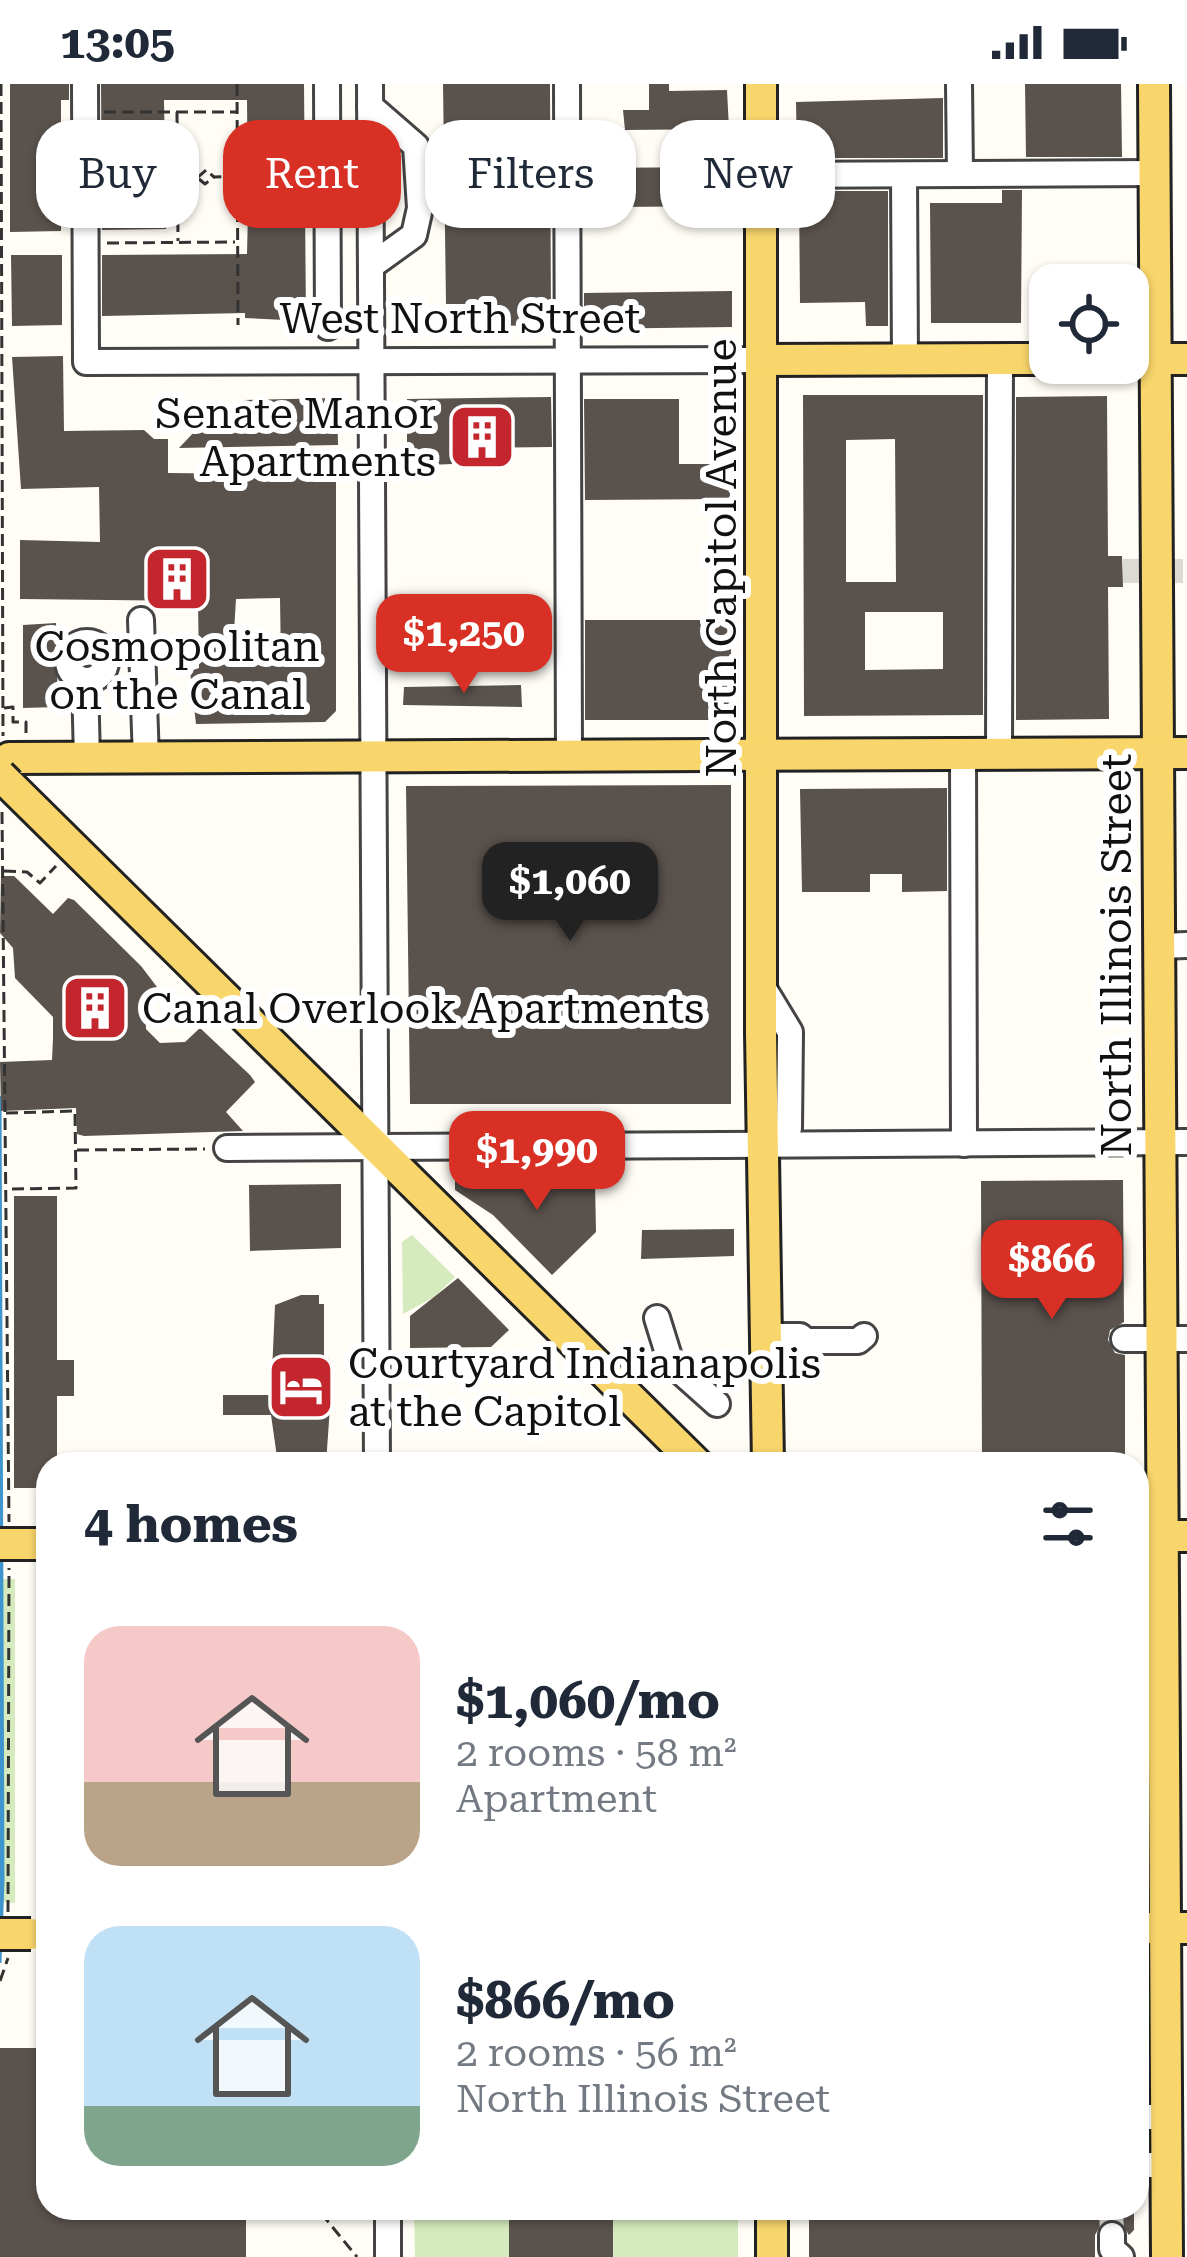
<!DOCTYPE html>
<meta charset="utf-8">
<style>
body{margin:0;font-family:"Roboto Serif",serif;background:#f6f6f7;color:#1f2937;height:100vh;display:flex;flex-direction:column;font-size:45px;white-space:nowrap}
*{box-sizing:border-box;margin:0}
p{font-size:39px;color:#747a83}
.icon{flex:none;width:66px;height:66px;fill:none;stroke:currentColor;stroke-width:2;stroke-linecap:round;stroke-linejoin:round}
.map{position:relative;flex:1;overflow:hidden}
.side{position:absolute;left:36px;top:1368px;width:1113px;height:768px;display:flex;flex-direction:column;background:#fff;border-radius:36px;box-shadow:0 3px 9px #0004}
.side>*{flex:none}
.hud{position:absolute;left:36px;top:36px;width:1116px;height:108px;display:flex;gap:24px}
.buttons{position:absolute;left:1029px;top:180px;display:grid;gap:24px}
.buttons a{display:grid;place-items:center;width:120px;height:120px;border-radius:24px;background:#fff;box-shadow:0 3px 9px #0004;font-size:60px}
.price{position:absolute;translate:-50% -102px;padding:0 27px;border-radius:24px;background:#d93025;color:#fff;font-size:39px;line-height:78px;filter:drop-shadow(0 3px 6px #0008)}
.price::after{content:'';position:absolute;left:50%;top:72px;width:36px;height:27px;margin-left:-18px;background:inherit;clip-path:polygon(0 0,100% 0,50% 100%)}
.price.current{background:#222;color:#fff}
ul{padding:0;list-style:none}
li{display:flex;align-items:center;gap:36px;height:300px;padding:0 48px}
li span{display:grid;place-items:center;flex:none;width:336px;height:240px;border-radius:36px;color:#555}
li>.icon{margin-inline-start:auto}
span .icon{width:144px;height:144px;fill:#fffc;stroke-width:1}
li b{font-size:51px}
h2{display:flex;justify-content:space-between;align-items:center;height:144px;padding:0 48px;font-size:51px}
.pill{padding:0 42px;border-radius:36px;background:#fff;box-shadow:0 3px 9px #0004;font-size:42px;line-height:108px}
.pill.current{background:#d93025;color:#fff}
.status{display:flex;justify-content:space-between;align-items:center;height:84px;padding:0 60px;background:#fff;direction:ltr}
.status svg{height:33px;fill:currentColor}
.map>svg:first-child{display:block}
.green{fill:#d5ebbd}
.water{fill:#b9e0f7;stroke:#3f96cf;stroke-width:3}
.building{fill:#5a524d;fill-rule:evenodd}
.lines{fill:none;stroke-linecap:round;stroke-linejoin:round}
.minor-tunnel{stroke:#dbdad3;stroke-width:24;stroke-dasharray:24 12;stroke-linecap:butt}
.minor-casing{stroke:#444;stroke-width:30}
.major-casing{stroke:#222;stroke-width:36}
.path{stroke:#333;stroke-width:3;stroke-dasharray:12 6;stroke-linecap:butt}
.minor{stroke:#fff;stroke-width:24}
.major{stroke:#f9d66b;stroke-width:30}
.major-bridge-casing{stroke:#222;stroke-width:36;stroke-linecap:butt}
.major-bridge{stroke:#f9d66b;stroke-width:30}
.labels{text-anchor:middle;stroke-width:12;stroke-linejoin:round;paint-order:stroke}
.street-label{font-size:42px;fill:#111;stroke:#fff}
.poi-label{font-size:42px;fill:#111;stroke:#fff;text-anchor:start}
</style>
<div class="status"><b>13:05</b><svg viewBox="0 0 49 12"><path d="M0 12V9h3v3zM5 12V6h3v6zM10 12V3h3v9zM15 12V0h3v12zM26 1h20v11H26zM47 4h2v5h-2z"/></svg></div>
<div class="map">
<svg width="1187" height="2173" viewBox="0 0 1187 2173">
<rect width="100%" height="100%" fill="#fffdf5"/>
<g class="green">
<path d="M412 1151 455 1193 434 1213 403 1230 402 1158Z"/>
<path d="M2 1495H15V1819L3 1818Z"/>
<path d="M414 2124H738V2173H415Z"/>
</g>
<path class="water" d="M0 1012 3 1797 0 1879Z"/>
<g class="building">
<path d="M10 0H69V16H61V147L10 148Z"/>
<path d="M101 0H304L306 237 245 234V229L102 232V171L247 170 248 127 247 16H164L166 145 102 146Z"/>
<path d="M443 0H550L551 241 494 242V220H446Z"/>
<path d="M649 0H669V7L727 6 729 45 625 46 623 26H649Z"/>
<path d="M1025 0H1121L1122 73H1026Z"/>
<path d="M943 14V74H797L796 18Z"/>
<path d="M729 83V122L618 123 619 99 584 100V84Z"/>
<path d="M1002 106H1022L1021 239H931L930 119H1002Z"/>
<path d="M799 107H888V242H866L865 218 800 219Z"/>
<path d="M11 171H62V241L12 242Z"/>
<path d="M732 207V243L584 245V209Z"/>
<path d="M63 272 64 347 144 346 154 355H168V389L336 391V627L325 638 196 640 190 587 199 584 198 517 20 515V456L100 458 99 403 21 405 12 273ZM280 514 281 580H232L236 515Z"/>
<path d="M803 311H983V631L804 632ZM895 355 896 498H846V356ZM865 528H943V585L865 586Z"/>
<path d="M1107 312 1108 472H1122L1123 503H1108L1109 635 1016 636V313Z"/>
<path d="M551 313 552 363 452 364V380L407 382V315Z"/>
<path d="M337 314 338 361 179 364 196 346 245 345 244 316Z"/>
<path d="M584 315H679V380H730V415L585 416Z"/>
<path d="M585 536H731V630L725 636H585Z"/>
<path d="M56 539 58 623 23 624V541Z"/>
<path d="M521 601 522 623 403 621 404 603Z"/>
<path d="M731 701V1020H410L406 702Z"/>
<path d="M947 704V807L902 808V790H870V808H802L800 705Z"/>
<path d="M1 792H14L53 830 68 814 74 816 141 882 157 903 145 915 146 945 160 959 185 958 200 944 250 991 255 998 226 1028 243 1047 84 1052 77 1050 76 1024 1 1027 0 978 52 976 53 954V933L15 894 13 864 0 849Z"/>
<path d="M511 1089V1100L595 1099 596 1148 552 1191 493 1131 455 1106V1090Z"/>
<path d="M1123 1096 1124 1238 1110 1246 1108 1256 1115 1269 1125 1271V1380H982L981 1097Z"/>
<path d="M341 1100V1164L250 1167 249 1101Z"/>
<path d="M14 1112H57V1276H74V1312H57V1380H48V1404H14Z"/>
<path d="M734 1145V1172L641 1175 642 1146Z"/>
<path d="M458 1194 509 1246 491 1263 410 1264V1232Z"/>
<path d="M301 1211H319V1220H324V1274H329L332 1294 326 1380H278L271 1331H223V1311H271L275 1221Z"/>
<path d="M0 1964H48V2124H246V2173H0Z"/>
<rect x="509" y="2124" width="104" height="49"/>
<path d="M809 2124H1134V2146L1129 2151 1119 2136 1103 2137 1095 2151V2173H809Z"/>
</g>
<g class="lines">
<g class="minor-tunnel">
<path d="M1123 487H1187"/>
<path d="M1111 2124 1112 2151"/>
</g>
<g class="minor-casing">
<g id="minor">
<path d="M85 0 86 278 762 276"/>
<path d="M327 0 328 243"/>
<path d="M370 0 377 1380"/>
<path d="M567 0 569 672"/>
<path d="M959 0 960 90"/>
<path d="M370 22 416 62 420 124 414 151 371 182"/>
<path d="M761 91 1155 89"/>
<path d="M904 91 905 276"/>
<path d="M141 536 146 675"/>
<circle cx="87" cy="577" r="19"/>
<path d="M85 597 87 675"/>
<path d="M963 670 964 1060"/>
<path d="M999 670 1000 276"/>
<path d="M1160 862 1187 861"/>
<path d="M764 905 790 948 789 1044 765 1060"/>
<path d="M227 1064 1187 1058"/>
<path d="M657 1234 671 1279 717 1320"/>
<path d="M768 1252H800L806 1257H858L864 1252"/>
<path d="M1124 1255H1187"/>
<path d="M1137 2033H1166"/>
<path d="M1137 2081H1166"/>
<path d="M388 2124V2173"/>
<path d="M1112 2151V2165L1121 2173"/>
</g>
</g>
<g class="major-casing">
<g id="major">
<path d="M761 0V949L768 1380"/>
<path d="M1154 0 1167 2173"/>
<path d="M1128 275H1187"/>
<path d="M762 276 1050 275"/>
<path d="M9 674 1187 669"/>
<path d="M9 700 697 1380"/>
<path d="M1137 1452H1187"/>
<path d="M15 1460H48"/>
<path d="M1137 1844H1187"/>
<path d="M772 2124V2173"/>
</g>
</g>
<g class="path">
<path d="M1 0 3 652"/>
<path d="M237 0 238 241"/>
<path d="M104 28H237"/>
<path d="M177 28 178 157"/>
<path d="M179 94H197L206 86 214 93 237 92"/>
<path d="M199 95 205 100 214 93"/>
<path d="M107 159 235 158"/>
<path d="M4 624 13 623V638H26V649"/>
<path d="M2 728 9 1438"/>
<path d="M4 787 27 788 40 799 56 782"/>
<path d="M6 1029 75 1027 76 1104 9 1105"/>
<path d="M77 1066 205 1065"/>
<path d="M8 1828 9 1484"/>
<path d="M0 1897 8 1874"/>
<path d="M321 2129 357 2173"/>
<path d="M323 2129 367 2128"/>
</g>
<use href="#minor" class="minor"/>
<use href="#major" class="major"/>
<g class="major-bridge-casing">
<g id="major-bridge">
<path d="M0 691 9 700"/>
<path d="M0 1460H15"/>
<path d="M0 1850H31"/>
</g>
</g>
<use href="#major-bridge" class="major-bridge"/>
</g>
<defs>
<g id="building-square" transform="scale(3.45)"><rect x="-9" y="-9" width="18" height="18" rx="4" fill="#c4262e" stroke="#fff"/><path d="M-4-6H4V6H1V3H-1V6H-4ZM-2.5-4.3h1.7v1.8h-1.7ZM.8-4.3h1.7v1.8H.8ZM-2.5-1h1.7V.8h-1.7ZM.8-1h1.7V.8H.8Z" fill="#fff"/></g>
<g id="hotel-square" transform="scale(3.45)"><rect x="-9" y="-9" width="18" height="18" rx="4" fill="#c4262e" stroke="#fff"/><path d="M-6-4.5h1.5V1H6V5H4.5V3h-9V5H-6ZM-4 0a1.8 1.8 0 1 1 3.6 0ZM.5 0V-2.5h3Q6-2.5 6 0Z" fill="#fff"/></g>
</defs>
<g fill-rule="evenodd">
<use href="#building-square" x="482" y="353"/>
<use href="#building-square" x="177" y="495"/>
<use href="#building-square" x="95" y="924"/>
<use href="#hotel-square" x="301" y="1303"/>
</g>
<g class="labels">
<g class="street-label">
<text x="460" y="249">West North Street</text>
<text transform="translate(721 474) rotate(-90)" y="15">North Capitol Avenue</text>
<text transform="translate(1116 871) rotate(-90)" y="15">North Illinois Street</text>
</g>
<g class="poi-label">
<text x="436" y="344" text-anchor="end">Senate Manor<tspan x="436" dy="48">Apartments</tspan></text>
<text x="177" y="577" text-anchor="middle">Cosmopolitan<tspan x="177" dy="48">on the Canal</tspan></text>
<text x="142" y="939">Canal Overlook Apartments</text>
<text x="348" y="1294">Courtyard Indianapolis<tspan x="348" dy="48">at the Capitol</tspan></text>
</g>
</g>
</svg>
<div class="buttons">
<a><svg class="icon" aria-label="locate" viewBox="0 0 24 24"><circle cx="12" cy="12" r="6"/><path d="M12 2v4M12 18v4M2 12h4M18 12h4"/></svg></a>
</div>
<b class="price" style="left:464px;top:612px">$1,250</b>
<b class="price current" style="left:570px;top:860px">$1,060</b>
<b class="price" style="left:537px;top:1129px">$1,990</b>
<b class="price" style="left:1052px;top:1238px">$866</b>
<div class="hud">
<a class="pill">Buy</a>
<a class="pill current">Rent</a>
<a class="pill">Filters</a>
<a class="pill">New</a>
</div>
<section class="side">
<h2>4 homes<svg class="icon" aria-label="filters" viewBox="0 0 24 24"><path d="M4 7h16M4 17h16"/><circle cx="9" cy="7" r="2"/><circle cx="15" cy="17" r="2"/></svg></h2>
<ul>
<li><span style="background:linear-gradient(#f6c9c9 65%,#b9a48a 0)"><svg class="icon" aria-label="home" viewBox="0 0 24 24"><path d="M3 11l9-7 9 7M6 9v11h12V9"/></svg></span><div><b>$1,060/mo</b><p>2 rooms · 58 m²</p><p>Apartment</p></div></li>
<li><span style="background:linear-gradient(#bfe0f5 75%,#7fa58c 0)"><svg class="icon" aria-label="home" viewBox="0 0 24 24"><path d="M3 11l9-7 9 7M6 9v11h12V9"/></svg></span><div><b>$866/mo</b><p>2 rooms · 56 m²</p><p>North Illinois Street</p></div></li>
</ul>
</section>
</div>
